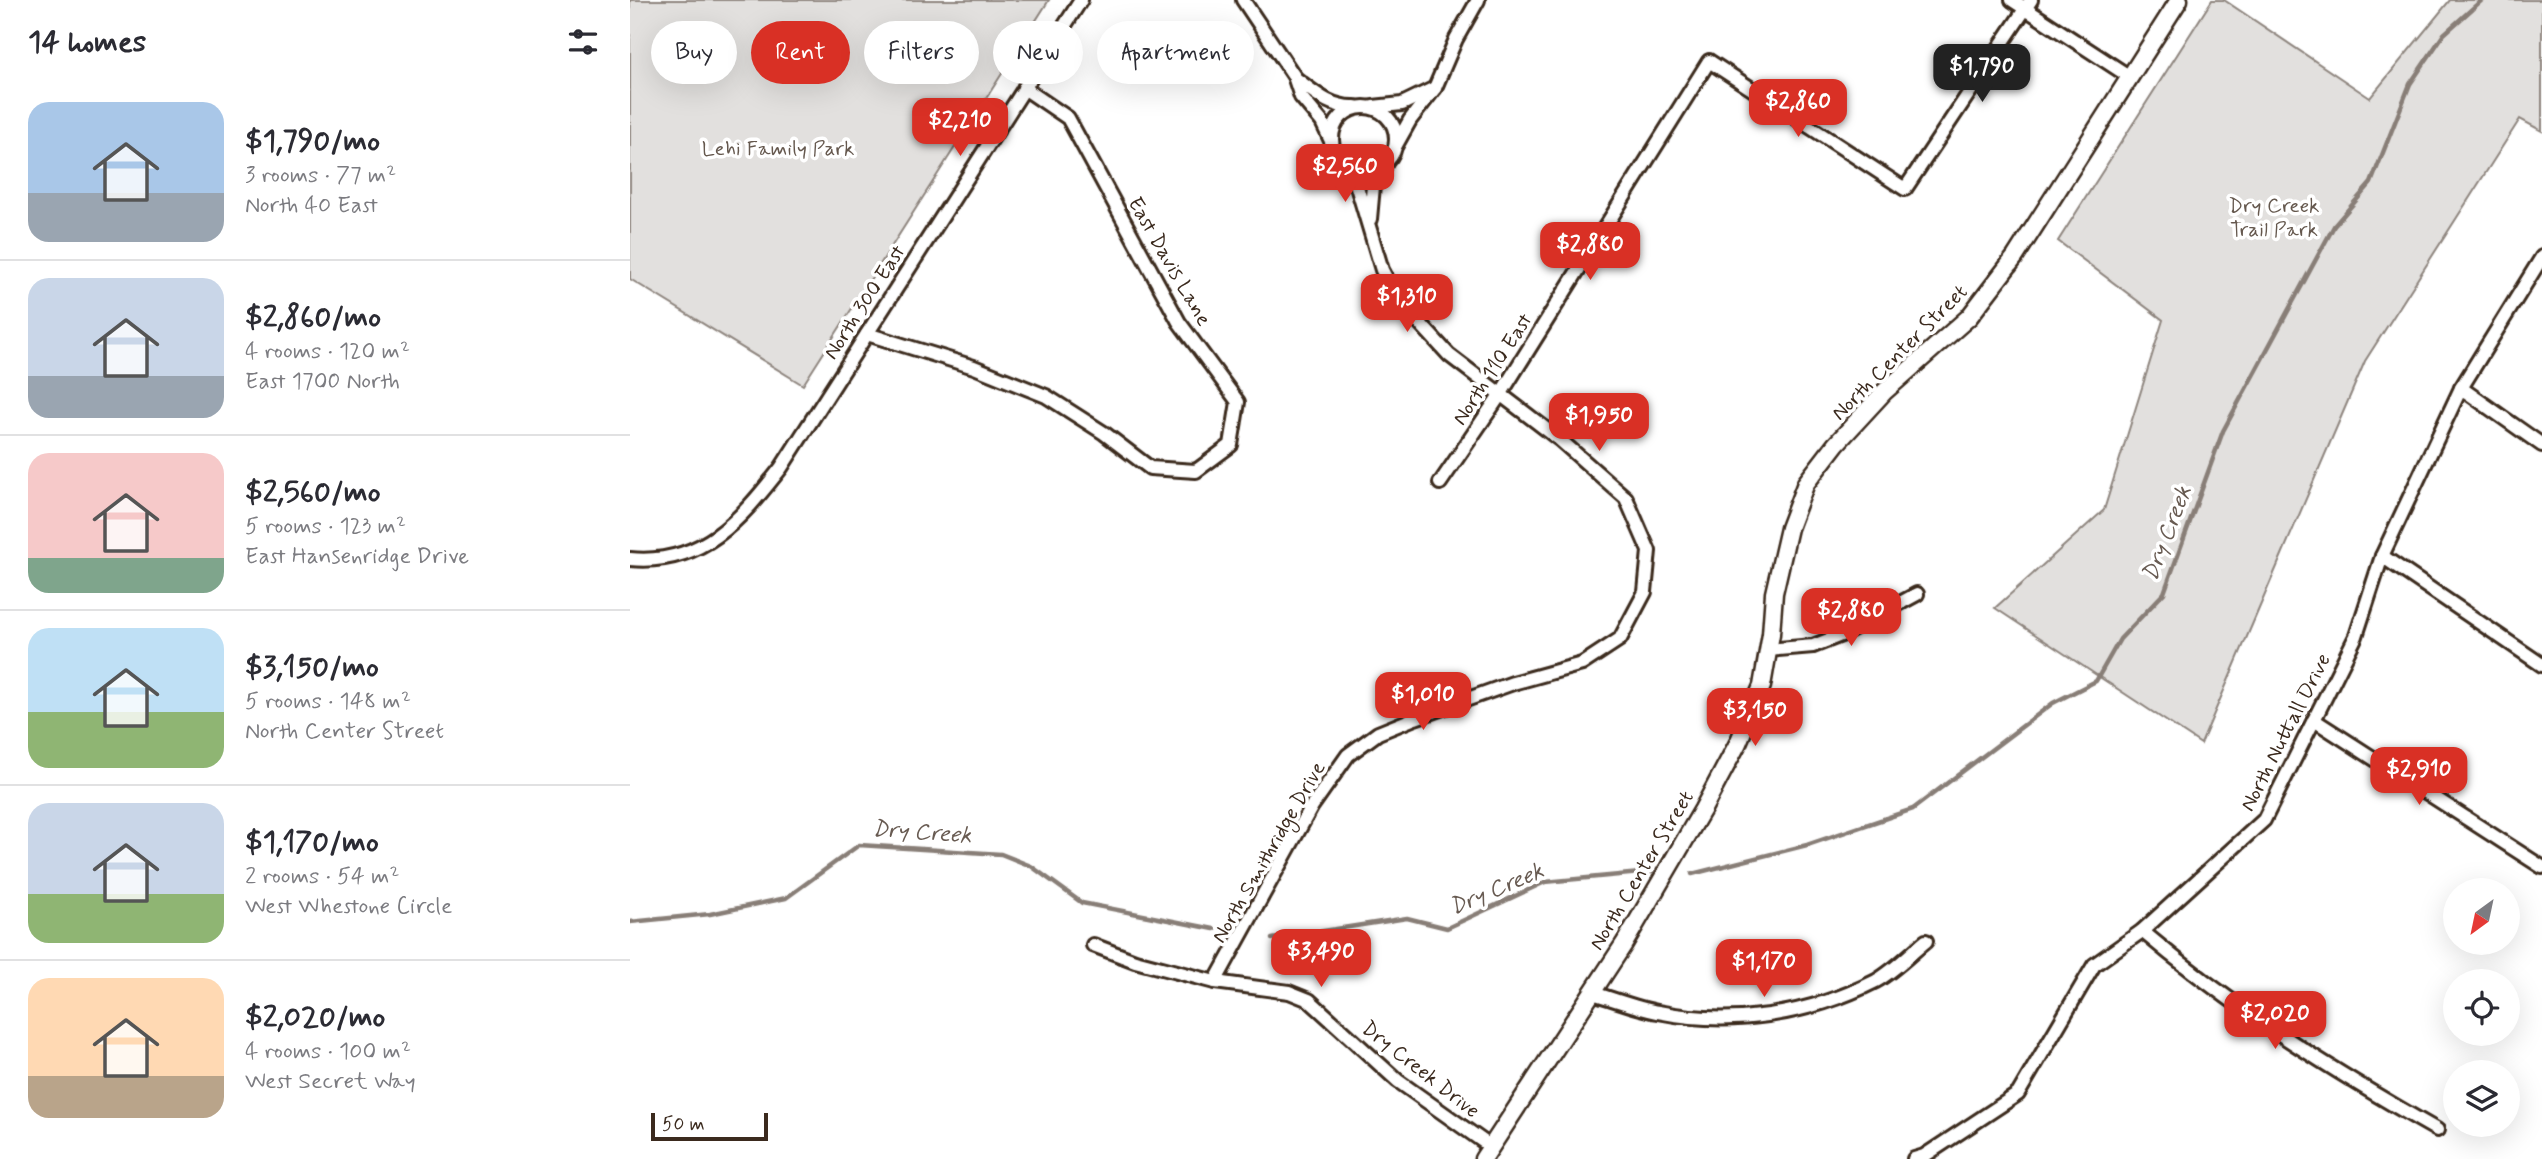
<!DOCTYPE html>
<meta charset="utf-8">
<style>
body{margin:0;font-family:Mynerve,sans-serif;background:#f2f2f3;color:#2b2b33;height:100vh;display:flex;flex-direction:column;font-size:26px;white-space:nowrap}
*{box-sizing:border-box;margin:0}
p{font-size:23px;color:#7c7c81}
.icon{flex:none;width:38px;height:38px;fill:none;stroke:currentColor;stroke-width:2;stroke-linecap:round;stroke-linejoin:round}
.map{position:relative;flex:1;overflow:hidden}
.sheet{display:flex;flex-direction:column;background:#fff;width:630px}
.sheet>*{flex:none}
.top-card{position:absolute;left:21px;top:21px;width:665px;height:63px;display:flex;gap:14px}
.needle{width:46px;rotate:213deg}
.buttons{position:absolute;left:1813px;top:878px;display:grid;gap:14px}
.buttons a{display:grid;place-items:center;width:77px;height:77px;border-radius:50%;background:#fff;box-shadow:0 7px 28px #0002;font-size:35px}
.scale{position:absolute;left:21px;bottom:18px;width:117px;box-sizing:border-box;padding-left:7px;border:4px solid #3b2a1e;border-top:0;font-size:19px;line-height:24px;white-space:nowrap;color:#3b2a1e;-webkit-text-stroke:5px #fff;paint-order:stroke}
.price{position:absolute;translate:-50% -60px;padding:0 16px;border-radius:14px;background:#d93025;color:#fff;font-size:23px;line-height:46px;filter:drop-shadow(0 2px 4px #0008)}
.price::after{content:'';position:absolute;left:50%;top:42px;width:21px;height:16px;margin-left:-10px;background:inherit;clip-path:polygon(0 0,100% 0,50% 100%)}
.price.active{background:#222;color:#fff}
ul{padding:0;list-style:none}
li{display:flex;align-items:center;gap:21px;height:175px;padding:0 28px}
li+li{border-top:2px solid #e1e1e2}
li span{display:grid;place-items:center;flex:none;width:196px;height:140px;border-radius:21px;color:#555}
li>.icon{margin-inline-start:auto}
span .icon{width:84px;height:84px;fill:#fffc;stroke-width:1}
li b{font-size:30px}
h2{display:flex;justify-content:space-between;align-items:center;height:84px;padding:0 28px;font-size:30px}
.tag{padding:0 24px;border-radius:32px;background:#fff;box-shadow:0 7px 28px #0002;font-size:24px;line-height:63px}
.tag.active{background:#d93025;color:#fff}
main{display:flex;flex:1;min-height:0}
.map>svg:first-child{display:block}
.green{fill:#e2e0de;stroke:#8e857e;stroke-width:2}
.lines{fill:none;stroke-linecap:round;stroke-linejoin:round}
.stream{stroke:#887e77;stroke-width:4.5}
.minor-casing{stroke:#3b2a1e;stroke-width:18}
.tertiary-casing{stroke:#3b2a1e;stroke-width:21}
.minor{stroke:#fff;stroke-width:12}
.tertiary{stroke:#fff;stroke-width:16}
.labels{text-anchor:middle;stroke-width:7;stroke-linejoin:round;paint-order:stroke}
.park-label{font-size:21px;fill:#65584e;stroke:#fff}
.street-label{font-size:21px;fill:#3b2a1e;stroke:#fff}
.water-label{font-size:23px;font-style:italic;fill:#685b52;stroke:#fff}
</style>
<main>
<section class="sheet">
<h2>14 homes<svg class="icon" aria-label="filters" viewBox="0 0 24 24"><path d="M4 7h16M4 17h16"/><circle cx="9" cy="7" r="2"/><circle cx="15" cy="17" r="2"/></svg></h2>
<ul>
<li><span style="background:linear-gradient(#a9c7e8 65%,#9aa5b1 0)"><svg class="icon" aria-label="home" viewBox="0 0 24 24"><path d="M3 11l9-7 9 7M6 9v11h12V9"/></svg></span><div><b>$1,790/mo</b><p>3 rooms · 77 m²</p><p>North 40 East</p></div></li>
<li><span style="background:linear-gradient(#c9d6e8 70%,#9aa5b1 0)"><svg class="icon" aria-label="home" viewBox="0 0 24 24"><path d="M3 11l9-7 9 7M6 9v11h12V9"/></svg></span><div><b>$2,860/mo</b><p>4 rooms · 120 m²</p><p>East 1700 North</p></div></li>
<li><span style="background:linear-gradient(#f6c9c9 75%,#7fa58c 0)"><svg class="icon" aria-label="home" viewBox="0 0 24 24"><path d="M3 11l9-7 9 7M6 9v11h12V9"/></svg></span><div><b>$2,560/mo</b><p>5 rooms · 123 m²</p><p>East Hansenridge Drive</p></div></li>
<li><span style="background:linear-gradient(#bfe0f5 60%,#8fb573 0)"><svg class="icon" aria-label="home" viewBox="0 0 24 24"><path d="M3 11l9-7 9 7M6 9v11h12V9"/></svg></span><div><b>$3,150/mo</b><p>5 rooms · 148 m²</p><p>North Center Street</p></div></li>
<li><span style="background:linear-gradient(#c9d6e8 65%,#8fb573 0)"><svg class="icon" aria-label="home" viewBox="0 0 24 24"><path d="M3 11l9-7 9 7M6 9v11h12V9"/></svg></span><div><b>$1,170/mo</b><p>2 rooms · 54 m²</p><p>West Whestone Circle</p></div></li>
<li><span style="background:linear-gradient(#ffd9b3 70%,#b9a48a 0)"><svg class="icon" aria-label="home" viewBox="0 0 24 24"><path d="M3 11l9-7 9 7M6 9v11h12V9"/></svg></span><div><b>$2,020/mo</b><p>4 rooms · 100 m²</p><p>West Secret Way</p></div></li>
</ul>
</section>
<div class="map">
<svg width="1912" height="1159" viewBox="0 0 1912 1159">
<rect width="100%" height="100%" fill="#fff"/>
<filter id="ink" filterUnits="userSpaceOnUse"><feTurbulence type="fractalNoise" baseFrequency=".0143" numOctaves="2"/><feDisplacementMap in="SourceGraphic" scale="14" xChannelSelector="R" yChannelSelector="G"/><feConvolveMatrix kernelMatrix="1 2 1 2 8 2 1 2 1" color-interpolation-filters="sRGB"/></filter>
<g filter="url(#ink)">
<g class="green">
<path d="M0 0H419L173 385 0 279Z"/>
<path d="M1582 0H1594L1740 98 1820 0H1912V131L1890 119 1735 361 1571 744 1365 608 1474 510 1533 320 1428 241Z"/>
</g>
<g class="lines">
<g class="stream">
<path d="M1062 874 1177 845 1283 809 1423 703 1466 681 1490 639 1534 593 1593 431 1704 226 1741 183 1780 84 1814 34 1852 0"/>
<path d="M0 922 80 914 156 898 229 845 371 854 401 866 452 903 584 929"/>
<path d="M642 939 777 918 817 928 915 882 1021 872"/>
</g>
<g class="minor-casing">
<g id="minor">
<path d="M613 0 664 76 671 97 692 122 701 141"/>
<path d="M1382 0 1500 77"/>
<path d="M665 78C684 92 700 108 725 107"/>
<path d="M743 107 772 104 805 88"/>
<circle cx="734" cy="139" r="32"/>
<path d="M766 145 780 120 805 88 826 39 848 0"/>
<path d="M740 219 743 186 756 163"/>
<path d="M237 334 344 367 416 396 474 433 520 468 566 471 601 445 608 402 549 322 438 118 394 88"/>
<path d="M1831 388 1912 445"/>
<path d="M810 483 870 395 1079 61 1275 189 1401 0"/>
<path d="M1752 556 1912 665"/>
<path d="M0 559C72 566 110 520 151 468L451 0"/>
<path d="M1138 650 1183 646 1211 635 1287 594"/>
<path d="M1684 720 1912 867"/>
<path d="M1512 931C1603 1008 1703 1071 1807 1130"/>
<path d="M463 945 505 961 585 982 659 992 679 1000 768 1081 861 1147"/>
<path d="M585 982 682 806 718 755 748 733 785 718 883 683 952 664 990 639 1015 592 1019 551 996 498 929 439 819 355 766 297 752 270 725 180 713 163"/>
<path d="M962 993C984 999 1006 1008 1028 1012 1102 1027 1179 1015 1246 981 1264 971 1280 954 1296 941"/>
<path d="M1284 1159 1294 1156 1388 1094 1464 965 1512 931 1634 820 1726 636 1752 556 1831 388 1912 257"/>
</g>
</g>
<g class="tertiary-casing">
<path id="tertiary" d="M853 1159 994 944 1073 809 1108 743 1132 686 1141 634 1144 593 1159 528 1176 483 1206 444 1254 392 1339 317 1385 257 1549 0"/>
</g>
<use href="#minor" class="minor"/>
<use href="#tertiary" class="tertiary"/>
</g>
</g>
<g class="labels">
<g class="park-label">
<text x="148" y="155">Lehi Family Park</text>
<text x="1644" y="212">Dry Creek<tspan x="1644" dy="24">Trail Park</tspan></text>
</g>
<g class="street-label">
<text transform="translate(540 261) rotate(60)" y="7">East Davis Lane</text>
<text transform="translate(234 302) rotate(-57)" y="7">North 300 East</text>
<text transform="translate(1269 352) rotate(-45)" y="7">North Center Street</text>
<text transform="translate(862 369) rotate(-57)" y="7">North 110 East</text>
<text transform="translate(1655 732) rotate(-63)" y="7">North Nuttall Drive</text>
<text transform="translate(638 852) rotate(-60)" y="7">North Smithridge Drive</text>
<text transform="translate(1011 870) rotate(-59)" y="7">North Center Street</text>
<text transform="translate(791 1069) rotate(38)" y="7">Dry Creek Drive</text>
</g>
<g class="water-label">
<text transform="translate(1536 533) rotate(-69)" y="8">Dry Creek</text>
<text transform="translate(292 831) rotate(4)" y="8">Dry Creek</text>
<text transform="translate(866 888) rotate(-23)" y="8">Dry Creek</text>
</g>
</g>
</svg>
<div class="buttons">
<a><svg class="needle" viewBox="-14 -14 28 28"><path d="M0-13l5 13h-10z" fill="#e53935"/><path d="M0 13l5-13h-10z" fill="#7c7c81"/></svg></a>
<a><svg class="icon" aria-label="locate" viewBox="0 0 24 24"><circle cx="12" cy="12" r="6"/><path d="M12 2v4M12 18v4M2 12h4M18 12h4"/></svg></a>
<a><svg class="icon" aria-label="layers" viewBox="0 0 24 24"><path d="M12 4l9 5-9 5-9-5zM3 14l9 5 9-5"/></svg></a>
</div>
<div class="scale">50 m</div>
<b class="price active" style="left:1352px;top:104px">$1,790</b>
<b class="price" style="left:1168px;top:139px">$2,860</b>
<b class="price" style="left:330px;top:158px">$2,210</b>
<b class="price" style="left:715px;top:204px">$2,560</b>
<b class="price" style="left:960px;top:282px">$2,880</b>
<b class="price" style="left:777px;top:334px">$1,310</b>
<b class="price" style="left:969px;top:453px">$1,950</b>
<b class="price" style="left:1221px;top:648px">$2,880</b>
<b class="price" style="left:793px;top:732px">$1,010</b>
<b class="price" style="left:1125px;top:748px">$3,150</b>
<b class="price" style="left:1789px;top:807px">$2,910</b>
<b class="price" style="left:691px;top:989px">$3,490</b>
<b class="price" style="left:1134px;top:999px">$1,170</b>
<b class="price" style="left:1645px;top:1051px">$2,020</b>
<div class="top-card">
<a class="tag">Buy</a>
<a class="tag active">Rent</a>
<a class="tag">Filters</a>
<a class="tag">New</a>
<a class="tag">Apartment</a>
</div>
</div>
</main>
